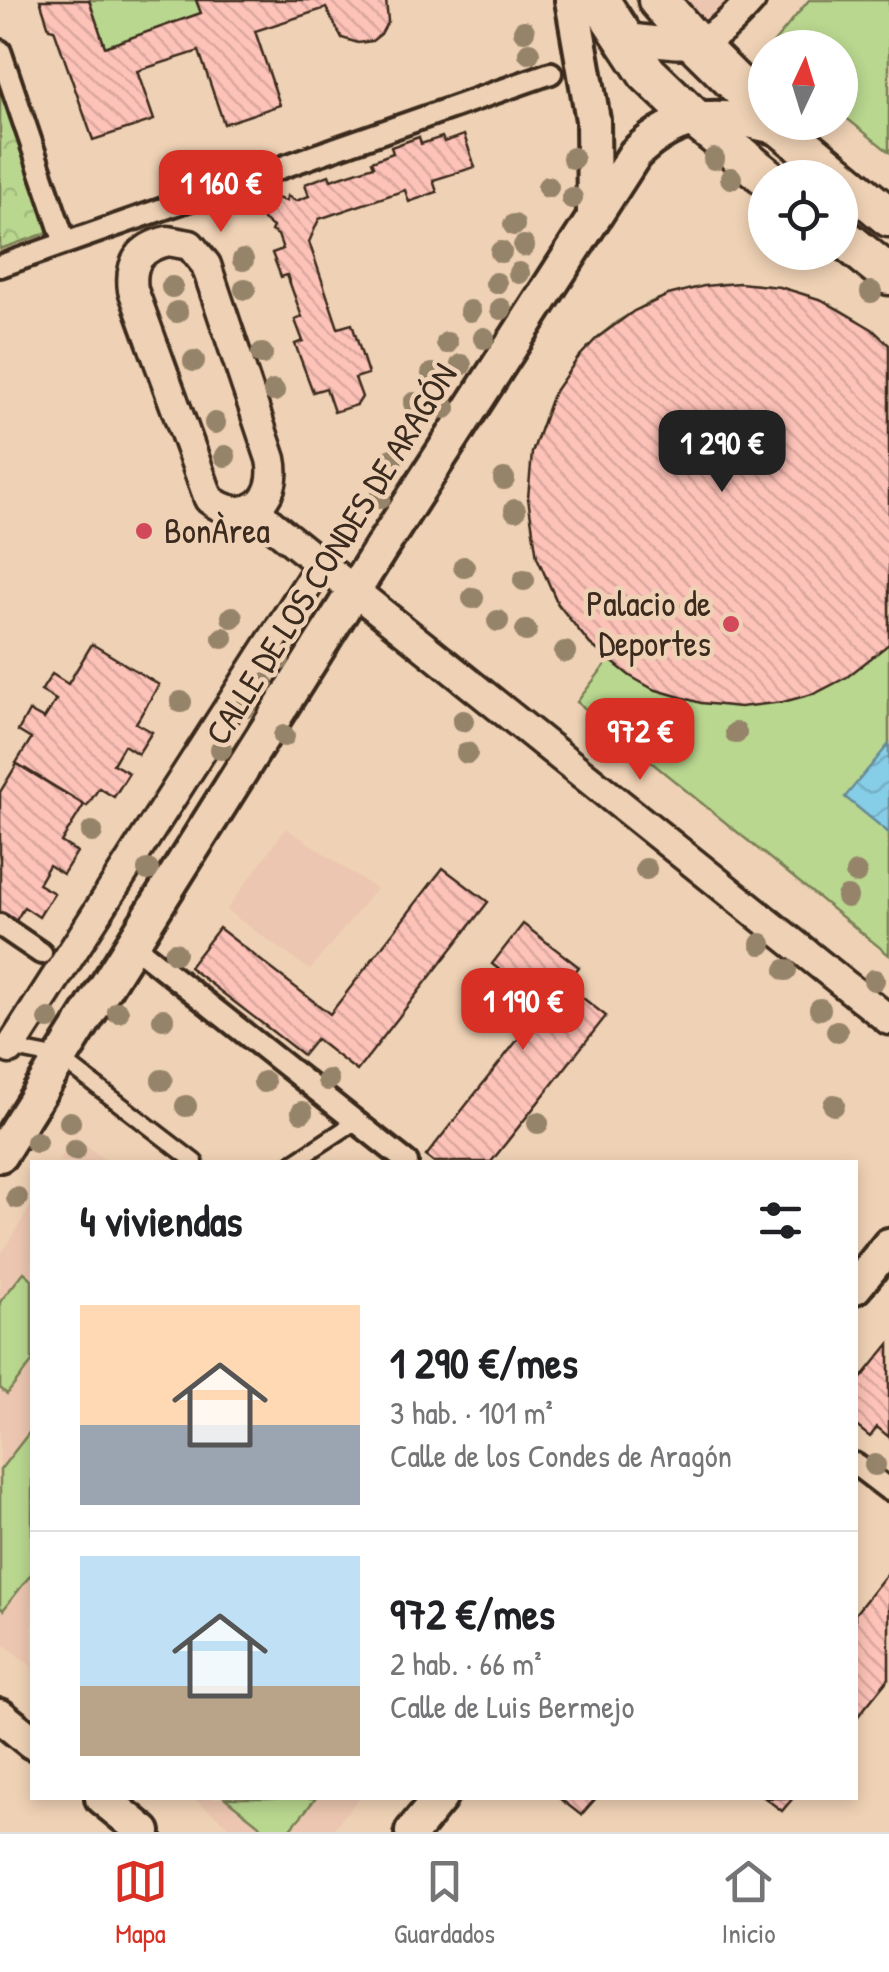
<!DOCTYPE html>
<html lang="es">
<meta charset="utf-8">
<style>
body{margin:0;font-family:"Patrick Hand",sans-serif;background:#f2f2f2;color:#202124;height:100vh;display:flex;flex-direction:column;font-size:38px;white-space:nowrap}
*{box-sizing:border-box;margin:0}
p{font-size:32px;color:#757577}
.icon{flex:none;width:55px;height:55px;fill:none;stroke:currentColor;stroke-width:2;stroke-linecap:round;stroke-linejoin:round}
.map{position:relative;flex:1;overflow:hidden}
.drawer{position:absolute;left:30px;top:1160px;width:828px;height:640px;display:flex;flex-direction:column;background:#fff;border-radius:0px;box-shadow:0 5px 15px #0003}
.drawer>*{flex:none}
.needle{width:65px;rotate:4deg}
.controls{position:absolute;left:748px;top:30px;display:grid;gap:20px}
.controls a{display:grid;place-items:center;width:110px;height:110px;border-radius:50%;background:#fff;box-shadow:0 5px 15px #0003;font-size:50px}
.price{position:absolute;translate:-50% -85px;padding:0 22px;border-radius:20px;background:#d93025;color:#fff;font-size:32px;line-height:65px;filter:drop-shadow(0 2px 5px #0008)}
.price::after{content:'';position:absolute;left:50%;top:60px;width:30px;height:22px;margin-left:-15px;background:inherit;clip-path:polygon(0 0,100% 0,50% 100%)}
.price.current{background:#222;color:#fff}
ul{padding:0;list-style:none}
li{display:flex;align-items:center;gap:30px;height:250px;padding:0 50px}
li+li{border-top:2px solid #e0e0e0}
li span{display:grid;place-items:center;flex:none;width:280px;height:200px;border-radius:0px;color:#555}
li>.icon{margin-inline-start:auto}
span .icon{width:120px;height:120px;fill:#fffc;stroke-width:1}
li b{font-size:42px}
h2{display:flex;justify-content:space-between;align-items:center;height:120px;padding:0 50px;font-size:42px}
.dock{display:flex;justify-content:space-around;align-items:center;height:140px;border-top:2px solid #e0e0e0;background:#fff;font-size:28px;color:#757577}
.dock a{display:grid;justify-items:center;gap:5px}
.dock .current{color:#d93025}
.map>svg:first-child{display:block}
.built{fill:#ecc6b0}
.park{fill:url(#park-crowns);stroke:#7a8056;stroke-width:2.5}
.garden{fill:#b9d78f;stroke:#7a8056;stroke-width:2.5}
.water{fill:url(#water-waves);stroke:#688c97;stroke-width:2.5}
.building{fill:url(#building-back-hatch);stroke:#3b2a1e;stroke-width:2.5}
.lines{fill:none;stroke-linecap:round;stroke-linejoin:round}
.service-casing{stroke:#3b2a1e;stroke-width:21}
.pedestrian-casing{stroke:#3b2a1e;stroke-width:28}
.minor-casing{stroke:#3b2a1e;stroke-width:35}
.tertiary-casing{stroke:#3b2a1e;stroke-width:40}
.secondary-casing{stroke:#3b2a1e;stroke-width:45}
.service{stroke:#efd2b5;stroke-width:14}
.pedestrian{stroke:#efd2b5;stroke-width:20}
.minor{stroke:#efd2b5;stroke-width:28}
.tertiary{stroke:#efd2b5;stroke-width:32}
.secondary{stroke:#efd2b5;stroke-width:38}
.tree{fill:#96846b}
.poi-dot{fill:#d1495b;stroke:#efd2b5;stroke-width:4}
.labels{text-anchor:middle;stroke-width:9;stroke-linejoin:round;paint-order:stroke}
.poi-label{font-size:35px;fill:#3b2a1e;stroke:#efd2b5;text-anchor:start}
.street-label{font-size:35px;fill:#3b2a1e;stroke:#efd2b5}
</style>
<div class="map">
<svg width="889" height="1832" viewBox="0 0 889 1832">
<defs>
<pattern id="park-crowns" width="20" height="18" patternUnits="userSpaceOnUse" patternTransform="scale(2.5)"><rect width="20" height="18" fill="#b9d78f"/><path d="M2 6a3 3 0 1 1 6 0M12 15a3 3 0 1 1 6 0" fill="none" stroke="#a0b97b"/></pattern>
<pattern id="water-waves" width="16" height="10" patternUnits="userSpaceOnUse" patternTransform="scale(2.5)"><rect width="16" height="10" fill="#86cde7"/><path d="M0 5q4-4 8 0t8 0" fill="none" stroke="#75b0c6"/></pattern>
<pattern id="building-back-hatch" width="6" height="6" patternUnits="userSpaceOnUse" patternTransform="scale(2.5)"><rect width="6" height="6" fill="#fdc2b8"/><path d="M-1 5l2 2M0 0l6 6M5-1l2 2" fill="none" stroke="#daa79e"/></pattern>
</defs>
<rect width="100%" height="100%" fill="#efd2b5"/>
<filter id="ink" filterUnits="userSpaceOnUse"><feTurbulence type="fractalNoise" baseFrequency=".01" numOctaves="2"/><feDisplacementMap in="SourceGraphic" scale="20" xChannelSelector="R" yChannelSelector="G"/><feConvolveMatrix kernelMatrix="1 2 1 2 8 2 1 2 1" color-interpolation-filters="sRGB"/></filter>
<g filter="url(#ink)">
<g class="built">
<path d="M687 0H734L710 26Z"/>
<path d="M286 828 376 889 310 970 226 910Z"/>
<path d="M75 1136 107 1162H58Z"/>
<path d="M32 1204V1667L0 1641V1256Z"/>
<path d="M193 1798H359L331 1832H236Z"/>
</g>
<path class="park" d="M0 79 53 231 0 249Z"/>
<g class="garden">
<path d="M89 0H196L201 13 105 47Z"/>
<path d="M809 0H889V152L840 113V48L770 47Z"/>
<path d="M722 284C786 281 842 302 889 345V955L577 702 609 660 590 644 558 604 537 557 532 453 553 394 578 358 597 338 618 321 651 302 687 290Z"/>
<path d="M24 1272 32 1279V1362L7 1394 0 1388V1302Z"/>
<path d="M32 1429V1573L3 1610 0 1607V1470Z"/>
<path d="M225 1798H316L288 1832H268Z"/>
</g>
<path class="water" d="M889 744V833L845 797Z"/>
<g class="building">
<path d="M40 0H89L105 47 201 13 196 0H386L388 21 381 34 372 41 358 43 342 38 326 8 255 31 280 105 224 124 199 51 137 71 154 120 93 140 54 29 49 28Z"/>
<path d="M464 135 475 167 433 180 437 192 409 202 405 190 319 219 309 242 338 328 352 324 368 374 355 378 362 397 357 405 334 412 326 388 313 392 295 344 303 341 295 320 302 317 287 275 281 277 272 253 283 249 278 235 271 231 273 227 263 220 261 212 251 207 255 197 266 202 277 198 286 201 287 196 296 201 309 196 305 184 329 175 331 180 374 166 372 161 393 153 391 147 419 137 421 144 442 137 444 142Z"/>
<path d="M739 283 780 287 822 300 872 329 889 345V644L847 677 816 693 783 702 740 707 701 703 653 689 630 676 590 644 558 604 537 557 528 498 532 453 553 394 578 358 597 338 634 311 668 295 704 286Z"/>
<path d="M92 644 159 685 136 723 152 732 138 754 124 745 113 764 129 773 114 797 99 788 87 806 16 763 31 739 18 731 29 711 44 719 56 700 41 691 52 674 68 684Z"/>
<path d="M17 764 84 805 61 842 77 852 63 874 49 865 38 884 54 893 39 917 24 907 13 926 0 918V792Z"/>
<path d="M443 868 488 902 357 1071 316 1039 303 1055 189 967 219 928 330 1014Z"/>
<path d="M523 924 579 967 565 984 606 1016 491 1162H434L426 1156 545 1005 492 964Z"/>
<path d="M889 1344V1437L877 1427 870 1437 855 1425V1386Z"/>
<path d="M889 1571V1678L855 1720V1614Z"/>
<path d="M559 1798H596L581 1815Z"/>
<path d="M765 1798H793L782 1811Z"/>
</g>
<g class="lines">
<g class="service-casing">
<g id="service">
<path d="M9 1048 60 1058 195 1162"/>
<path d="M294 1162 355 1122"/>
</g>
</g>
<g class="pedestrian-casing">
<g id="pedestrian">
<path d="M0 51 65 243"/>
<path d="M0 266 551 73"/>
<path d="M0 925 41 953"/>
<path d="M132 944 407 1162"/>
<path d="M855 1464 889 1490"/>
</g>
</g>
<g class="minor-casing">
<g id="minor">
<path d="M627 38C695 45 702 55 751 0"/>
<path d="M168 241 190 245 206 265 271 459C280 501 245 528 209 499L133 290C129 262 141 247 168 241Z"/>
<path d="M255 507 271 524 889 1020"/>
<path d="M10 1049 321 564"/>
</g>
</g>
<g class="tertiary-casing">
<g id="tertiary">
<path d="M572 0 593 120 594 215"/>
<path d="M0 1155 381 548 635 154C681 108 723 113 782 129"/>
<path d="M855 1287 889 1245"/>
<path d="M0 1716 32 1742"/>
<path d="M102 1798 144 1832"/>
<path d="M412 1832 440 1798"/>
</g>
</g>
<g class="secondary-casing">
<g id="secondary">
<path d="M599 0 647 73 694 118 768 178"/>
<path d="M658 0 697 45 765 112"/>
<path d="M775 122 889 217"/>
<path d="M840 235 889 275"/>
</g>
</g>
<use href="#service" class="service"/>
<use href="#pedestrian" class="pedestrian"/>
<use href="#minor" class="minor"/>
<use href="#tertiary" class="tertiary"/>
<use href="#secondary" class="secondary"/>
</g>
<g class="tree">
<circle cx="524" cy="31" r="11"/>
<circle cx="529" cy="53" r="11"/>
<circle cx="573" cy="158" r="11"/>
<circle cx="714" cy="159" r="11"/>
<circle cx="731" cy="178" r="11"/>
<circle cx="548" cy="187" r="11"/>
<circle cx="572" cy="198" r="11"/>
<circle cx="514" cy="225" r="11"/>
<circle cx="524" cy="246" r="11"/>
<circle cx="501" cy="252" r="11"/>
<circle cx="243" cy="260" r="11"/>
<circle cx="519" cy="273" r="11"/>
<circle cx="496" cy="283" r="11"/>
<circle cx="172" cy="287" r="11"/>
<circle cx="245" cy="289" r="11"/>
<circle cx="871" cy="292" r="11"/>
<circle cx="501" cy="309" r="11"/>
<circle cx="470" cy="311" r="11"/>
<circle cx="177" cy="312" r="11"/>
<circle cx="484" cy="338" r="11"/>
<circle cx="447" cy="343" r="11"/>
<circle cx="262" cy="354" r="11"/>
<circle cx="194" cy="361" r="11"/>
<circle cx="461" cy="365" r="11"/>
<circle cx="432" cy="374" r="11"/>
<circle cx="274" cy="391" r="11"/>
<circle cx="414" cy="403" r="11"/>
<circle cx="445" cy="408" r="11"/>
<circle cx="215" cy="423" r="11"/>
<circle cx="410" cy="433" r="11"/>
<circle cx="225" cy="456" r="11"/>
<circle cx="392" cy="459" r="11"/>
<circle cx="504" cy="479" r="11"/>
<circle cx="380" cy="498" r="11"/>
<circle cx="515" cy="510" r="11"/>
<circle cx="464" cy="567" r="11"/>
<circle cx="524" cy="580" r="11"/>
<circle cx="473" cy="598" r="11"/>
<circle cx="232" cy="617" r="11"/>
<circle cx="498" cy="621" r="11"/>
<circle cx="526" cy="631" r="11"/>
<circle cx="223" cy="638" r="11"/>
<circle cx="565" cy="652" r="11"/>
<circle cx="279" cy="660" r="11"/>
<circle cx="263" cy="684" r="11"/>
<circle cx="181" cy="702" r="11"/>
<circle cx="246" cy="707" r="11"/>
<circle cx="463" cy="721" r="11"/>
<circle cx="658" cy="726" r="11"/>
<circle cx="736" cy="733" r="11"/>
<circle cx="284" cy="736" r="11"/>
<circle cx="221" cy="749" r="11"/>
<circle cx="467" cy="753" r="11"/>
<circle cx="92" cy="832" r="11"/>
<circle cx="646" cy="869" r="11"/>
<circle cx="148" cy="870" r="11"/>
<circle cx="856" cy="873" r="11"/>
<circle cx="847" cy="897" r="11"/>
<circle cx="761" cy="944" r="11"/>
<circle cx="175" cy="953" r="11"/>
<circle cx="786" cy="970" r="11"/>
<circle cx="874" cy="980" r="11"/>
<circle cx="820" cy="1009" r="11"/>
<circle cx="118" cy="1012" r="11"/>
<circle cx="49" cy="1019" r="11"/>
<circle cx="163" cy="1019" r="11"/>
<circle cx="837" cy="1031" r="11"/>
<circle cx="162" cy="1080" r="11"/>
<circle cx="328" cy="1080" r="11"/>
<circle cx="264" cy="1082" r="11"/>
<circle cx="834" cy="1105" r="11"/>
<circle cx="186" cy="1106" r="11"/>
<circle cx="302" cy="1112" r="11"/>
<circle cx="70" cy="1122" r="11"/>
<circle cx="538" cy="1123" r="11"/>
<circle cx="36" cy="1142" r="11"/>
<circle cx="75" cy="1150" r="11"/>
<circle cx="17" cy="1198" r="11"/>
<circle cx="875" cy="1465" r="11"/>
</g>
</g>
<g class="poi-dot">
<circle cx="144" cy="531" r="10"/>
<circle cx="731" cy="624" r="10"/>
</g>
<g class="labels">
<g class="poi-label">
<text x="164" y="543">BonÀrea</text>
<text x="711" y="616" text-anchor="end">Palacio de<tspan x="711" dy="40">Deportes</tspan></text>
</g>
<g class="street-label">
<text transform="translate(331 554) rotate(-58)" y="12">CALLE DE LOS CONDES DE ARAGÓN</text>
</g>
</g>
</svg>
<div class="controls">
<a><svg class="needle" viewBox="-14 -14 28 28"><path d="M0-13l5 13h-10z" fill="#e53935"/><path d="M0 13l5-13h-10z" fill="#757577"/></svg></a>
<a><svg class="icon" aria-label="locate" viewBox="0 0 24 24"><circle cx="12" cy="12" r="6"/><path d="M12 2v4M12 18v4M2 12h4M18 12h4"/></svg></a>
</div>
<b class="price" style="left:221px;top:235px">1 160 €</b>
<b class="price current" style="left:722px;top:495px">1 290 €</b>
<b class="price" style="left:640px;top:783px">972 €</b>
<b class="price" style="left:523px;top:1053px">1 190 €</b>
<section class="drawer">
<h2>4 viviendas<svg class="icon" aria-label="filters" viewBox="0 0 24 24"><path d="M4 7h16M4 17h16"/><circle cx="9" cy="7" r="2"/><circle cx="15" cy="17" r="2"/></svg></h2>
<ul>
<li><span style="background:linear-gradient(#ffd9b3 60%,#9aa5b1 0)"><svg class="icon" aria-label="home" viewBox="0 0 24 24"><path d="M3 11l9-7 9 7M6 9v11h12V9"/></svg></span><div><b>1 290 €/mes</b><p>3 hab. · 101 m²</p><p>Calle de los Condes de Aragón</p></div></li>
<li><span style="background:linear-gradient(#bfe0f5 65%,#b9a48a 0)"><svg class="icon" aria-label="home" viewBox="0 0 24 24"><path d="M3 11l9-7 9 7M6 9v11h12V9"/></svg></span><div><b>972 €/mes</b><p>2 hab. · 66 m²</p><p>Calle de Luis Bermejo</p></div></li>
</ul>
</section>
</div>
<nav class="dock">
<a class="current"><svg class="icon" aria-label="map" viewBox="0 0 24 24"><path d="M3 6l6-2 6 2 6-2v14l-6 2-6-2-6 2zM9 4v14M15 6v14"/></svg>Mapa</a>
<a><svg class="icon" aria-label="saved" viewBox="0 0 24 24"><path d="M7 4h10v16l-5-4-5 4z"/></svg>Guardados</a>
<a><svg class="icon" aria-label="home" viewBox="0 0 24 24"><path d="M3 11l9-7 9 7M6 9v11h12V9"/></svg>Inicio</a>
</nav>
